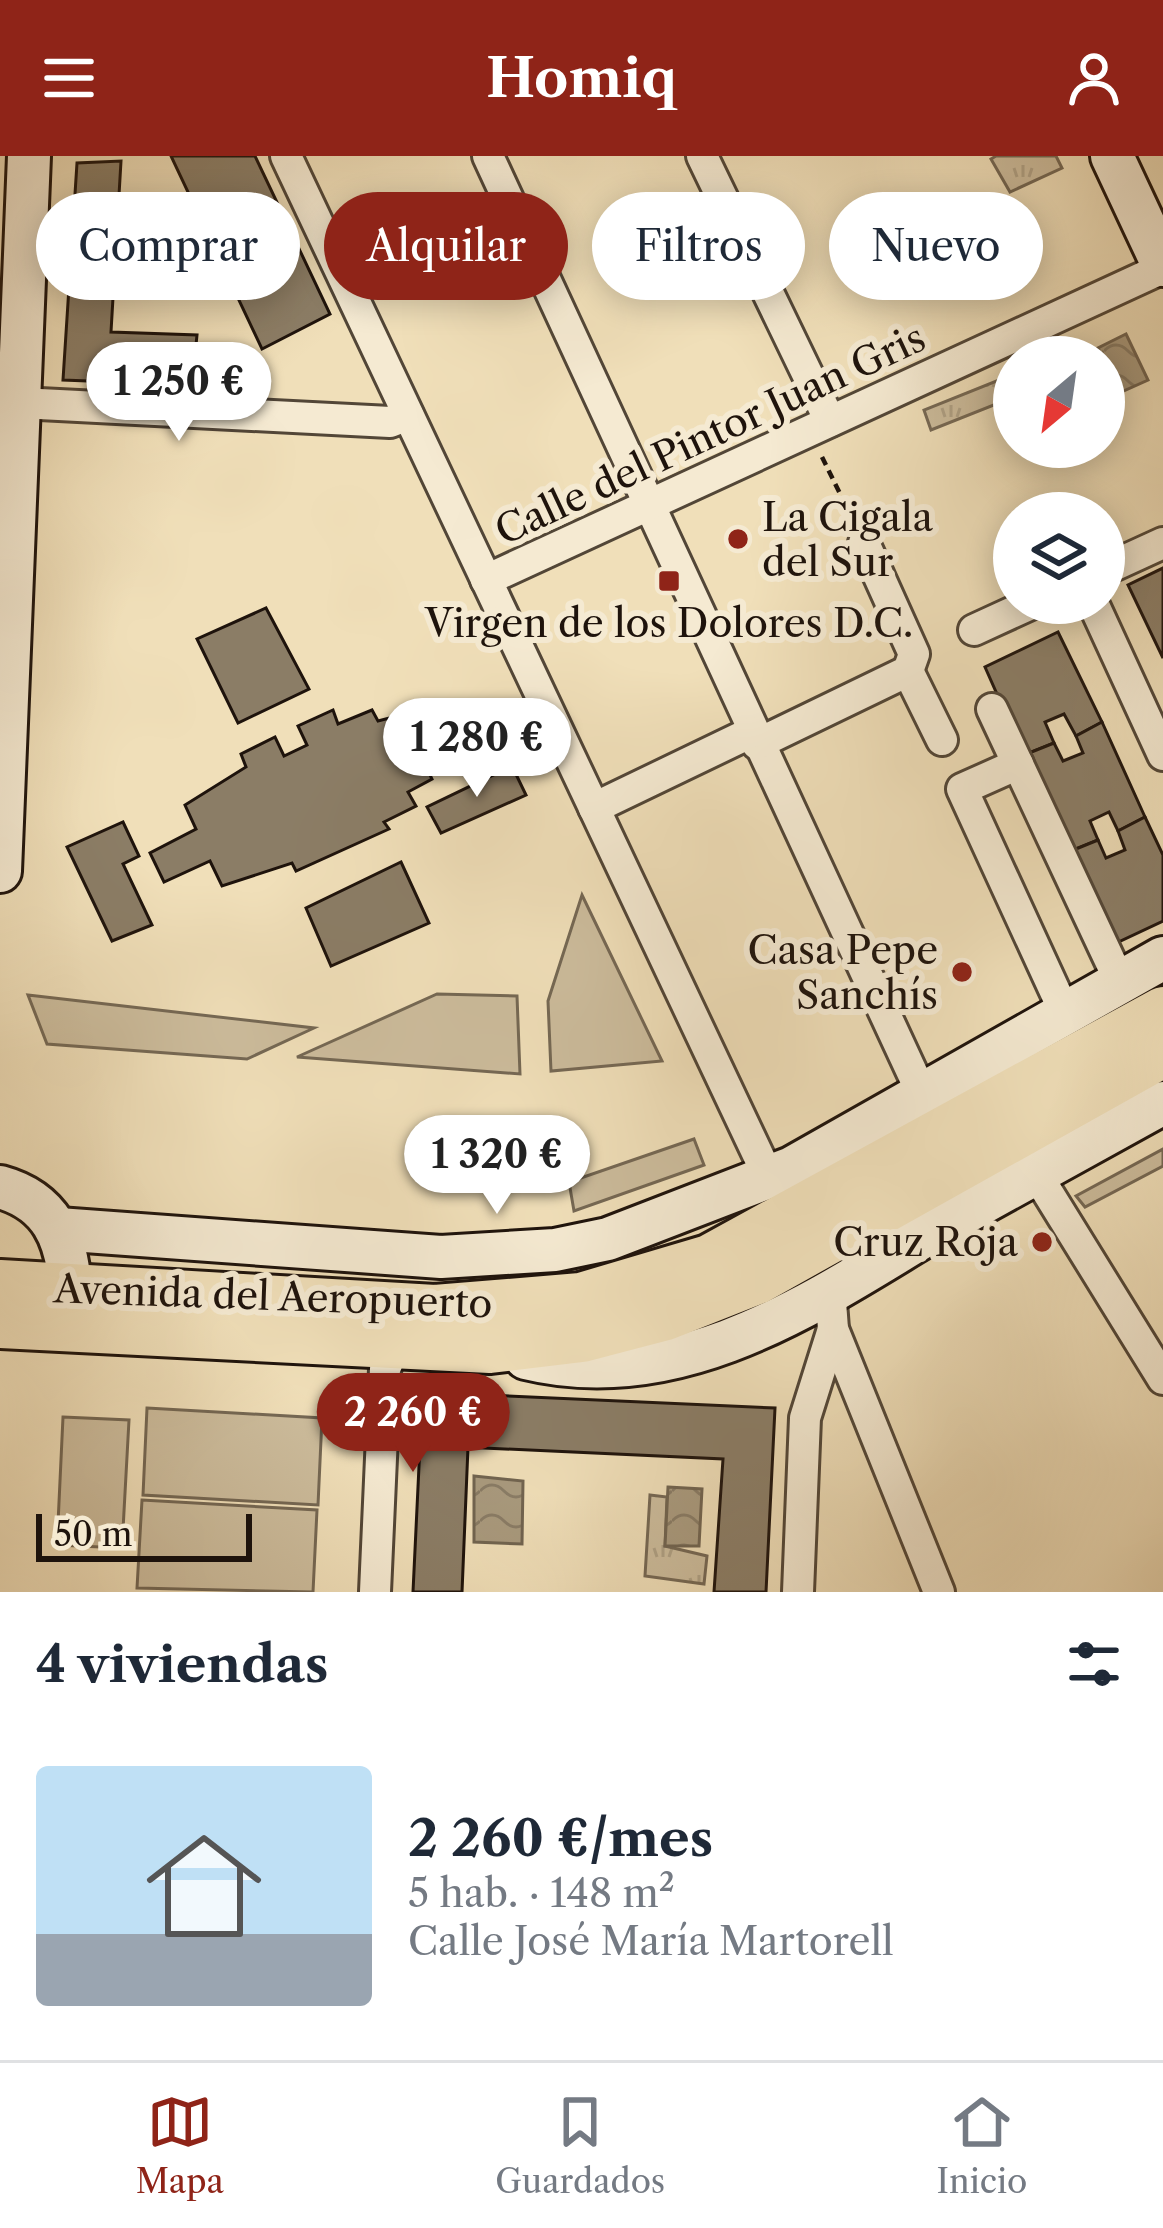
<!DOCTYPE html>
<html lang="es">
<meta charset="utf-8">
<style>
body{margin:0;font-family:"Libre Caslon Text",serif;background:#f2f2f3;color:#1f2937;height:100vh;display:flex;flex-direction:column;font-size:45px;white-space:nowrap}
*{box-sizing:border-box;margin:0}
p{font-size:39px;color:#747a83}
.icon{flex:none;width:66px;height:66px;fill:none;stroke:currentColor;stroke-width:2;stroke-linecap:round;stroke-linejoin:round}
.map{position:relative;height:1436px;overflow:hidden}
.sheet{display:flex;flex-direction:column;background:#fff;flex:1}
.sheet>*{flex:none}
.hud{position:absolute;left:36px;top:36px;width:1092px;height:108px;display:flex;gap:24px}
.needle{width:78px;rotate:209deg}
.controls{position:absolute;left:993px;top:180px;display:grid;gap:24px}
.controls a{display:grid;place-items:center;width:132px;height:132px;border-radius:50%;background:#fff;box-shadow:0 6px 30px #0003;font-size:60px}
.scale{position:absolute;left:36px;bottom:30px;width:216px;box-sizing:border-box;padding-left:12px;border:6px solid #1e130c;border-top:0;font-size:33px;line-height:42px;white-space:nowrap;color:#1e130c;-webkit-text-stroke:9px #f5ead2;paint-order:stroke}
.price{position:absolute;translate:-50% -102px;padding:0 27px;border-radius:42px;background:#fff;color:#222;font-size:39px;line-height:78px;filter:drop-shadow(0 3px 6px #0008)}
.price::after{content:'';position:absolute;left:50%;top:72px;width:36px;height:27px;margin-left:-18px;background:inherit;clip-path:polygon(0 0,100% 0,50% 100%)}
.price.current{background:#8f2418;color:#fff}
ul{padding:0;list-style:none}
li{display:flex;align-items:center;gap:36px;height:300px;padding:0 36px}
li+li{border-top:3px solid #e0e1e3}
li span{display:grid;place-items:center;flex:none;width:336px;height:240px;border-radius:12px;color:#555}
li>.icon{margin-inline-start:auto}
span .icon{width:144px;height:144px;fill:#fffc;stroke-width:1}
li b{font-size:51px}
h2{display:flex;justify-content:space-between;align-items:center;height:144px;padding:0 36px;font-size:51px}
.tag{padding:0 42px;border-radius:54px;background:#fff;box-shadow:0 6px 30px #0003;font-size:42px;line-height:108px}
.tag.current{background:#8f2418;color:#fff}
header{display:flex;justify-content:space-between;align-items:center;height:156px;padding:0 36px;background:#8f2418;color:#fff;font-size:54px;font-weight:800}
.tabs{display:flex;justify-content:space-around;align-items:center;height:168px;border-top:3px solid #e0e1e3;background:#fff;font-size:33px;color:#747a83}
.tabs a{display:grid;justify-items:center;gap:6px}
.tabs .current{color:#8f2418}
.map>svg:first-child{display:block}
.park{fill:url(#park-tufts);stroke:#756854;stroke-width:3}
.garden{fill:#ccbc9c;stroke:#756854;stroke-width:3}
.water{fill:url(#water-waves);stroke:#716450;stroke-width:3}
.building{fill:#8b7d66;stroke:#1e130c;stroke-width:3}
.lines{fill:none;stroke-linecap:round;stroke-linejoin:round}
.street-casing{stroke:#524637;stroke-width:36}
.secondary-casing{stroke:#1e130c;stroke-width:48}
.primary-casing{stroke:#1e130c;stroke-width:54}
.path{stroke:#1e130c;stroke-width:4.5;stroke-dasharray:9 6;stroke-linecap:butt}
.street{stroke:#f5ead2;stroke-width:30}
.secondary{stroke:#f5ead2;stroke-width:42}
.primary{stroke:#f0dfb9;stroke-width:48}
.poi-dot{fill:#8f2418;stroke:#f5ead2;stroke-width:4.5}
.labels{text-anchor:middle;stroke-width:12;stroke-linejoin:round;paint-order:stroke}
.street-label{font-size:39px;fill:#1e130c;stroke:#f5ead2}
.poi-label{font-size:39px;fill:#1e130c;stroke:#f5ead2;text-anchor:end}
</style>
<header><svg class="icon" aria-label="menu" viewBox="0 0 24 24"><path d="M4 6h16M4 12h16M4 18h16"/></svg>Homiq<svg class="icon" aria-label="person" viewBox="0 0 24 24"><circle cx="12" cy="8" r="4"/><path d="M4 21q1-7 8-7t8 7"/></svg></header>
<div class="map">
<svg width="1163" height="1436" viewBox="0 0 1163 1436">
<defs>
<pattern id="park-tufts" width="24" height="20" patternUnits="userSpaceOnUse" patternTransform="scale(3)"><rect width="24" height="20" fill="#ccbc9c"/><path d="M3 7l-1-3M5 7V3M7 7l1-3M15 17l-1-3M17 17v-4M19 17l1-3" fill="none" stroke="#afa185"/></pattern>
<pattern id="water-waves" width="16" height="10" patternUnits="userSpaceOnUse" patternTransform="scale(3)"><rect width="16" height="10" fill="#a99a7e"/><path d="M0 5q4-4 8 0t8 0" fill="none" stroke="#897c66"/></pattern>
</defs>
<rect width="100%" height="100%" fill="#f0dfb9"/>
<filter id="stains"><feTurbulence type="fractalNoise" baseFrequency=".00167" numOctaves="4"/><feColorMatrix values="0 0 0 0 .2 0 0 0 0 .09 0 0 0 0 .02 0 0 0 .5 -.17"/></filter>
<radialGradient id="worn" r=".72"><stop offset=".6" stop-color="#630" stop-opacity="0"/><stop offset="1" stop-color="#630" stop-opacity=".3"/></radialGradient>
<g class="park">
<path d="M996 0H1056L1062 12 1010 36 991 3Z"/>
<path d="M1014 218V241L931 274 924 254Z"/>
<path d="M650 1339 667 1341 665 1390 707 1400 704 1428 645 1420Z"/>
</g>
<g class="garden">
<path d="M582 739 662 905 551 915 548 845Z"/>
<path d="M437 838 517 840 520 918 297 901Z"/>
<path d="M28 839 314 872 247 903 47 888Z"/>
<path d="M694 983 704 1009 574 1055 569 1026Z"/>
<path d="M1163 993V1010L1085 1051 1076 1040Z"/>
<path d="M147 1252 322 1262 318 1349 143 1339Z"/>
<path d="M63 1261 129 1264 122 1392 57 1389Z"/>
<path d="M142 1344 317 1354 313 1436 137 1432Z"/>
</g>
<g class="water">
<path d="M1126 178 1148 224 1119 237 1098 192Z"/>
<path d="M474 1320 523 1325 522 1388 474 1386Z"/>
<path d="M668 1331 702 1333 699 1390H665Z"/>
</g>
<g class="building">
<path d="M171 0H255L330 158 262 193Z"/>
<path d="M121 5 111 176 197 179 192 229 63 224 77 7Z"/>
<path d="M1163 412V502L1128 429Z"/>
<path d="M266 452 309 533 238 567 197 483Z"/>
<path d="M1058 476 1102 566 1076 580 1064 558 1045 566 1054 587 1024 599 985 511Z"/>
<path d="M333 554 338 568 372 554 378 565 401 559 432 623 408 636 416 650 384 666 389 673 296 715 292 707 222 730 210 705 164 726 150 697 196 673 185 649 246 611 241 598 275 581 284 600 307 589 298 570Z"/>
<path d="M1102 566 1145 661 1118 675 1109 656 1090 665 1098 684 1066 697 1024 599 1054 587 1063 605 1083 597 1076 580Z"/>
<path d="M512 610 526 639 441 677 427 651Z"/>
<path d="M1145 661 1163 699V765L1112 789 1066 697 1098 684 1106 702 1125 694 1118 675Z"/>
<path d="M123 666 139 700 123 708 152 769 112 785 67 691Z"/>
<path d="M401 706 429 767 331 810 306 752Z"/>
<path d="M419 1236 775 1252 766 1436H714L723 1303 420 1289Z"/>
<path d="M420 1289 468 1291 462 1436H413Z"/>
</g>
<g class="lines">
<g class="street-casing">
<g id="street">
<path d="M286 0 769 1022"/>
<path d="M488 0 929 953"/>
<path d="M702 0 830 265"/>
<path d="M0 246 390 266 408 259"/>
<path d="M1104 414 1163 387"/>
<path d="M486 424 1163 112"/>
<path d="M1093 447 1163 599"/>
<path d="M974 474 1033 447"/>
<path d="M908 515 942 584"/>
<path d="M992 553 1120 826"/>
<path d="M757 588 908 515 914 498 864 387"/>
<path d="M1018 608 962 633 1065 857"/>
<path d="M594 652 752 576"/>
<path d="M1027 1003 1163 1223"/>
<path d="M838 1130 831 1146 833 1173 939 1436"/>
<path d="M375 1436 385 1213 395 1189"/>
<path d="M798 1436 805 1262 833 1173"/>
</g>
</g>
<g class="secondary-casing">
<g id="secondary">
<path d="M1112 0 1163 109"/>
<path d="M0 715 29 0"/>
<path d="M0 1031C51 1045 67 1082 70 1132"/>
<path d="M58 1073 441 1101 555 1094 608 1083 792 1012 1163 802"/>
<path d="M933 1074 1163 947"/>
<path d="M526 1202C677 1239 809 1150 932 1075L954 1044 958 1014"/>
</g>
</g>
<g class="primary-casing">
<g id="primary">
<path d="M0 1128 435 1153 581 1141 709 1103 1163 855"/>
<path d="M0 1168 490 1193 582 1182 666 1160 757 1124 1163 897"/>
</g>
</g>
<path class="path" d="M822 301 851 360"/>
<use href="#street" class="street"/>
<use href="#secondary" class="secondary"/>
<use href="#primary" class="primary"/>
</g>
<g class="poi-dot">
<circle cx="738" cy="383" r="12"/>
<rect x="657" y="413" width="24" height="24" rx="6"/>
<circle cx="962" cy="816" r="12"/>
<circle cx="1042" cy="1086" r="12"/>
</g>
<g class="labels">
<g class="street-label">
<text transform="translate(710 278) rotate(-25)" y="14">Calle del Pintor Juan Gris</text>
<text transform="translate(273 1140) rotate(2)" y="14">Avenida del Aeropuerto</text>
</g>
<g class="poi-label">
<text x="762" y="375" text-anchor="start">La Cigala<tspan x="762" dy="45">del Sur</tspan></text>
<text x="669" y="481" text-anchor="middle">Virgen de los Dolores D.C.</text>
<text x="938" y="808">Casa Pepe<tspan x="938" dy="45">Sanchís</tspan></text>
<text x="1018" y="1100">Cruz Roja</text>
</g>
</g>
<rect width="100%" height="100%" filter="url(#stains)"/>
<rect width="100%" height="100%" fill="url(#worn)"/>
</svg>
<div class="controls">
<a><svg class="needle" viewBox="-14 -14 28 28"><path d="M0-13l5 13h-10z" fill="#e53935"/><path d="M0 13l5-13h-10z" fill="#747a83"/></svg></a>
<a><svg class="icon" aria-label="layers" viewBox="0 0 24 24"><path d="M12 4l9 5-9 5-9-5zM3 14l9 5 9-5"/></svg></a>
</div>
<div class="scale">50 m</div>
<b class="price" style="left:179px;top:288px">1 250 €</b>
<b class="price" style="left:477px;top:644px">1 280 €</b>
<b class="price" style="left:497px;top:1061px">1 320 €</b>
<b class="price current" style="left:413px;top:1319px">2 260 €</b>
<div class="hud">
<a class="tag">Comprar</a>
<a class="tag current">Alquilar</a>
<a class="tag">Filtros</a>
<a class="tag">Nuevo</a>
</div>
</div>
<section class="sheet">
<h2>4 viviendas<svg class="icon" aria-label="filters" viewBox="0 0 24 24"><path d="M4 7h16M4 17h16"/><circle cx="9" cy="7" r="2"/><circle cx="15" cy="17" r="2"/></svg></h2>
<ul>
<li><span style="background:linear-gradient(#bfe0f5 70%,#9aa5b1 0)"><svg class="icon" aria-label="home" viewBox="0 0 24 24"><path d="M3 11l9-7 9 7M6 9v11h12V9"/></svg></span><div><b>2 260 €/mes</b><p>5 hab. · 148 m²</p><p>Calle José María Martorell</p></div></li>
</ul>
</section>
<nav class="tabs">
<a class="current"><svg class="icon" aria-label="map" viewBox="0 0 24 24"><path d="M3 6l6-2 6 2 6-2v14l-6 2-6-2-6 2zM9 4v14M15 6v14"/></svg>Mapa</a>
<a><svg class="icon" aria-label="saved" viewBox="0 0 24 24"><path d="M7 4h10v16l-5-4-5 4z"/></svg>Guardados</a>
<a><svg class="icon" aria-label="home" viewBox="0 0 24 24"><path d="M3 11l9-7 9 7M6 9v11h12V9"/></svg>Inicio</a>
</nav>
